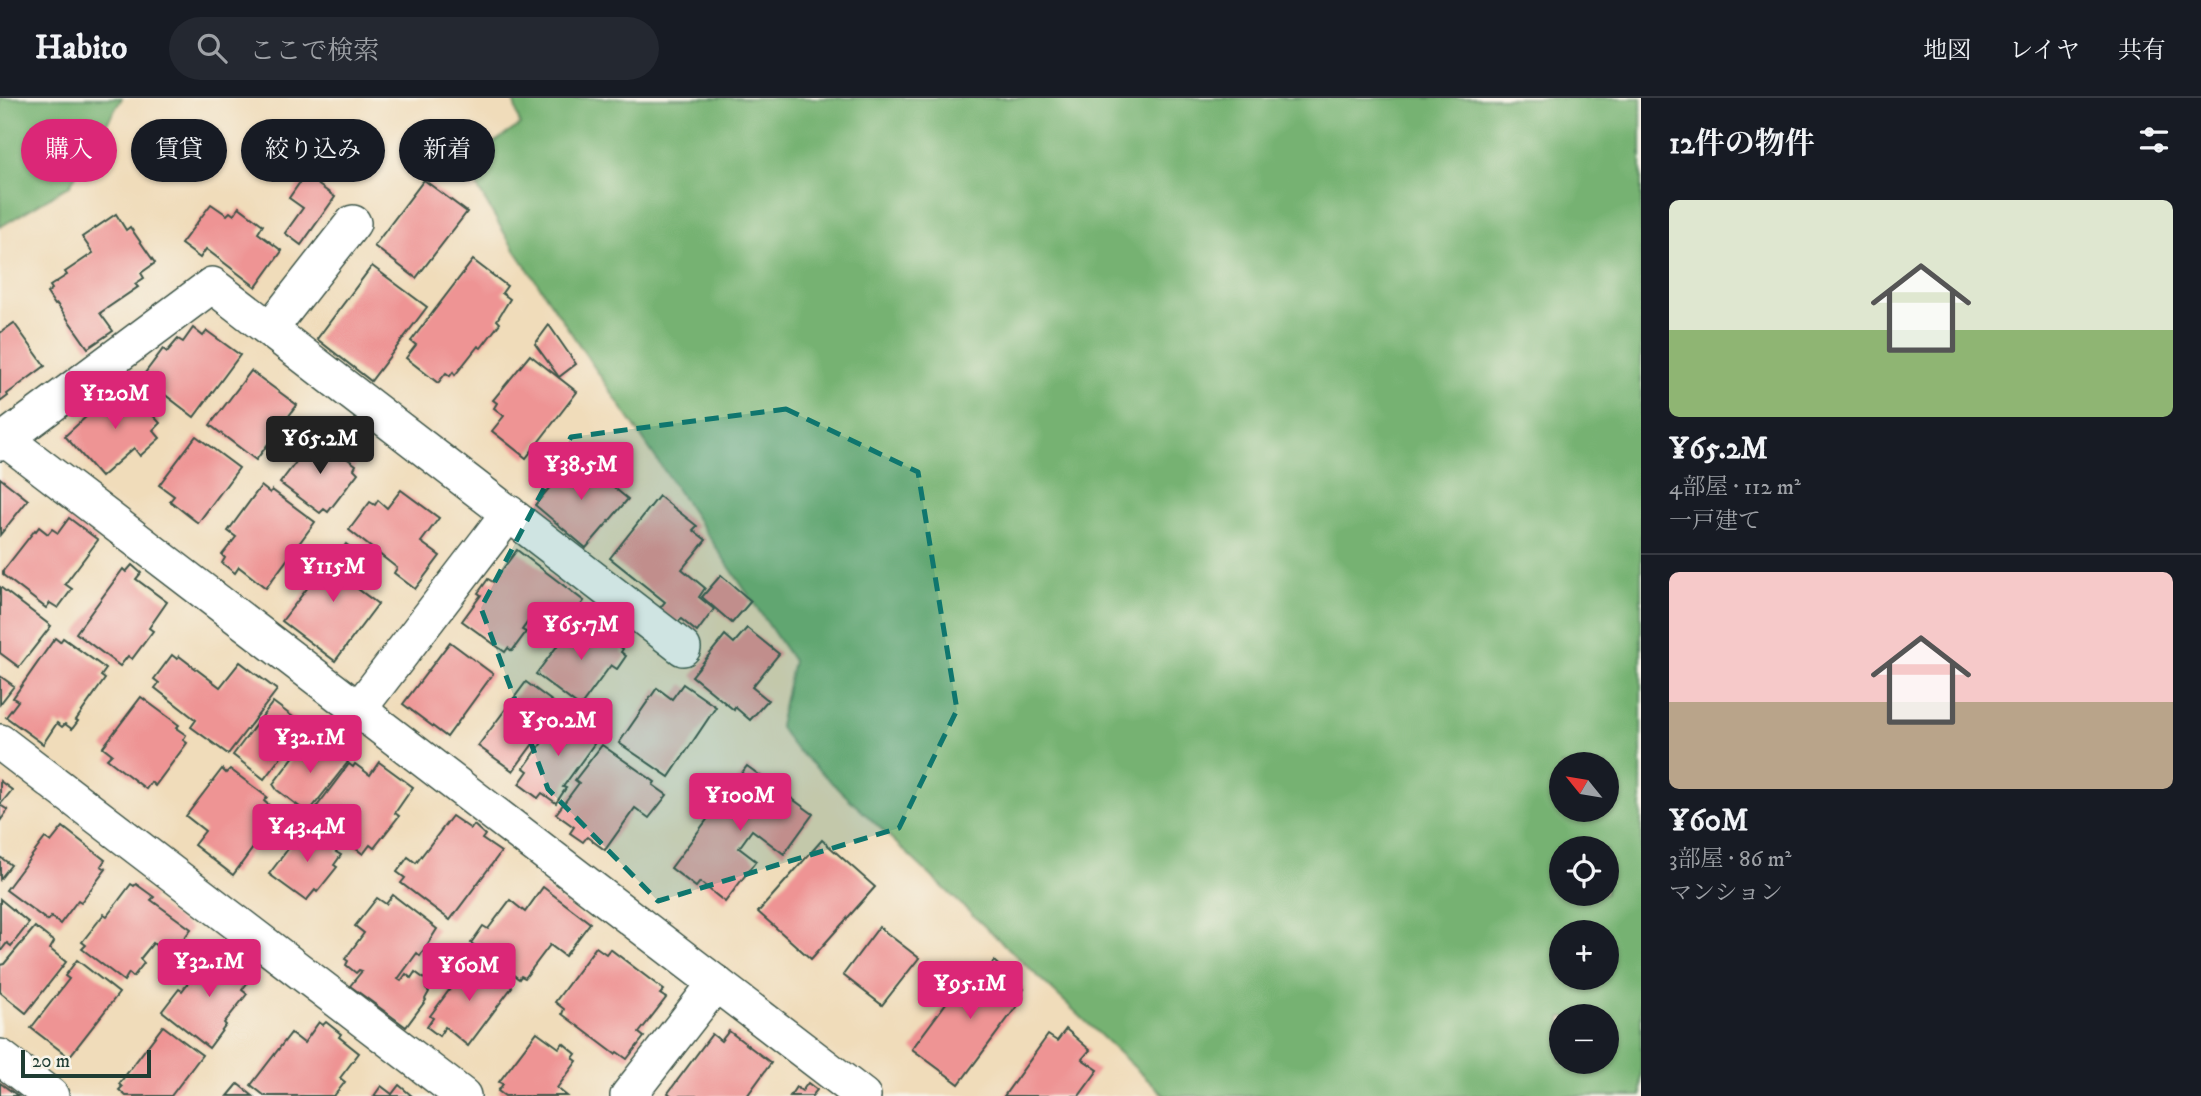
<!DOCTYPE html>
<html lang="ja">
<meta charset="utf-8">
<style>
body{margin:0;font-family:"IM FELL DW Pica","Noto Serif JP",serif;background:#242831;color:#f1f3f6;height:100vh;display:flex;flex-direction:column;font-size:26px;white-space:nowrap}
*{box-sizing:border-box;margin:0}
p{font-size:23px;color:#9ea1a6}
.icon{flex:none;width:38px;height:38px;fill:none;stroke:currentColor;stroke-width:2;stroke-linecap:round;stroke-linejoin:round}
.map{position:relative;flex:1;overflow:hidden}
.side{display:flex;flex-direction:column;background:#171b24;width:560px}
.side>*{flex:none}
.banner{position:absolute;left:21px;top:21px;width:665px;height:63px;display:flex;gap:14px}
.needle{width:46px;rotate:300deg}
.controls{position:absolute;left:1549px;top:654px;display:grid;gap:14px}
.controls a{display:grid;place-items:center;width:70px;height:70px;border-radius:50%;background:#171b24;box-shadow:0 2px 5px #0004;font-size:35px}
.scale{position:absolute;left:21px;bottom:18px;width:130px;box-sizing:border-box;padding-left:7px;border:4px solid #1f3d34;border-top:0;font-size:19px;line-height:24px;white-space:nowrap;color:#1f3d34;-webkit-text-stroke:5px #f7f3e8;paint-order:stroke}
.price{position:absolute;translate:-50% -60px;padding:0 16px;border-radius:7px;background:#db2777;color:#fff;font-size:23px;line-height:46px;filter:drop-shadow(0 2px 4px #0008)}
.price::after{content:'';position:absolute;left:50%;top:42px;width:21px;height:16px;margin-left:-10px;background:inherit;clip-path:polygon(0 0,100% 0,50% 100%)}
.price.on{background:#222;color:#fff}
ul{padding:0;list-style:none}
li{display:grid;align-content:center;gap:14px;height:371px;padding:0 28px}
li+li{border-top:2px solid #363941}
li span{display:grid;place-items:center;height:217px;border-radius:10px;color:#555}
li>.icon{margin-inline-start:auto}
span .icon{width:126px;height:126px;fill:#fffc;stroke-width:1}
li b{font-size:30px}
h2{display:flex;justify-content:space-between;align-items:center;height:84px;padding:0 28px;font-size:30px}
.pill{padding:0 24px;border-radius:32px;background:#171b24;box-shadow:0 2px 5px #0004;font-size:24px;line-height:63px}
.pill.on{background:#db2777;color:#fff}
header{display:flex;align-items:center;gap:42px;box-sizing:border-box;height:98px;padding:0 35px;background:#171b24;border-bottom:2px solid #363941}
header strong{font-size:33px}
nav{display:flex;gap:38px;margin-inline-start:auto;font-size:24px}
.search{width:490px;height:63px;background:#242831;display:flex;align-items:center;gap:18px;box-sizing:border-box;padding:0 24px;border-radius:38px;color:#9ea1a6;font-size:26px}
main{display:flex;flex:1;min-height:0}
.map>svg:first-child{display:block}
.forest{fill:#76b272;stroke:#4a7853;stroke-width:2;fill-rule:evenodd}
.building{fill:#ee9494}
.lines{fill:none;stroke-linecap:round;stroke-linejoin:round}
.street-casing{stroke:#3e5548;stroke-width:38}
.street{stroke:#fff;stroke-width:35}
.marked{fill:#0f766e;fill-opacity:0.2;stroke:#0f766e;stroke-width:5;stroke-dasharray:14 9;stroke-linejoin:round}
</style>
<header>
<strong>Habito</strong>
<div class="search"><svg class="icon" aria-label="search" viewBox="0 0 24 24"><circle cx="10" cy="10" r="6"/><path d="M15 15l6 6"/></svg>ここで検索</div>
<nav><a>地図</a><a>レイヤ</a><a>共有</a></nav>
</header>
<main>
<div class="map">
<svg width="1641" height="998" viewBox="0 0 1641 998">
<rect width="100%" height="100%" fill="#f7f3e8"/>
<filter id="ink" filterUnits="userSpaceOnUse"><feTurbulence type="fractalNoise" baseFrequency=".0143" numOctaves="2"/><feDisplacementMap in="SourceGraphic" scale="14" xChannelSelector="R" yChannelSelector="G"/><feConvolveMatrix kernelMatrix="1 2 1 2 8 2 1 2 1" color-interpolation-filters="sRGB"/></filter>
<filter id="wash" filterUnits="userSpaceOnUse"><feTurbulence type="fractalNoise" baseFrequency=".00686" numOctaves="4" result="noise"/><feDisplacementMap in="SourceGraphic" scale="28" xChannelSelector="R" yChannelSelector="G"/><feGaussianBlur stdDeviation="1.57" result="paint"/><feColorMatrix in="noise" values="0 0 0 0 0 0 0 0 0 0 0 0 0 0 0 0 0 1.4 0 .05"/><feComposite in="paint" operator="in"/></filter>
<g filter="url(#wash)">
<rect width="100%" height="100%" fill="#f0dcba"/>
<g class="forest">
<path d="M0 0H122L70 87 0 129Z"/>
<path d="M513 0H1641V998H1165L792 647 779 628 793 563 509 143 463 65 520 27ZM1561 667H1606V712H1561ZM1561 751H1606V796H1561ZM1561 835H1606V880H1561ZM1561 919H1606V964H1561Z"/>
</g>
<g id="blocks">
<g class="building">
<path d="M305 77 335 99 301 147 285 135 303 110 289 100Z"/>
<path d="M424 82 467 114 416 180 374 148Z"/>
<path d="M211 106 227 117 230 114 234 117 239 109 263 127 258 135 282 153 256 189 206 151 200 160 181 146Z"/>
<path d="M116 116 126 132 130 129 155 165 141 175 144 180 135 186 138 189 100 215 113 233 88 250 57 206 55 207 47 195 52 191 50 188 67 177 65 174 93 155 82 139Z"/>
<path d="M473 162 507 188 502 195 510 201 497 222 500 225 481 250 478 248 455 277 453 274 450 278 446 275 438 285 406 260 416 247 411 243Z"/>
<path d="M372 168 427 209 371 283 317 241Z"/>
<path d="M14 225 45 268 7 296 8 298 0 304V235Z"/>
<path d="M549 227 576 266 559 279 535 246Z"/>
<path d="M193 230 203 238 207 233 240 257 194 319 142 279 163 251 167 254 178 241 183 244Z"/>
<path d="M530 257 577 294 526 360 492 333 504 318 494 310 497 305 493 302Z"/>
<path d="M251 273 297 307 256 362 210 327Z"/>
<path d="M123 285 160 325 153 332 160 340 140 358 134 350 101 379 65 338Z"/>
<path d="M196 338 239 370 198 425 170 403 174 398 159 387Z"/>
<path d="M316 338 356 367 354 371 358 375 328 414 324 411 320 415 280 385Z"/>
<path d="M576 358 628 401 586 450 535 407Z"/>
<path d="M0 380 28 402 0 437Z"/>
<path d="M261 388 270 395 272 392 315 424 266 490 239 469 235 475 222 465 225 460 222 457 236 439 228 433Z"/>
<path d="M401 392 439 420 421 444 440 458 415 491 394 475 397 470 349 432 370 404 375 407 378 402 387 410Z"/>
<path d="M659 398 697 428 693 432 706 442 682 471 705 490 699 499 714 511 697 534 681 521 677 526 659 511 665 504 610 460Z"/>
<path d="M69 420 98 442 65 486 72 491 58 510 50 505 46 510 3 477V473L35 432 36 433 39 429 48 436 52 431 58 435Z"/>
<path d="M346 446 373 466 354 488 378 506 335 563 282 523 332 458 335 461Z"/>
<path d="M517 452 584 503 556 541 530 521 522 532 526 534 512 553 508 550 505 554 462 523 481 497 478 495 488 481 493 484Z"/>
<path d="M132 467 141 475 136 481 167 504 149 530 153 533 132 561 128 558 120 568 76 535 123 471 126 474Z"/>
<path d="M721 477 751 503 732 525 702 499Z"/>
<path d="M0 489 51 528 19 569 0 555Z"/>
<path d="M580 518 623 551 621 554 626 558 617 571 611 567 580 609 536 576Z"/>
<path d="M747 530 779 556 752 589 768 602 750 622 735 609 734 612 692 578 725 537 734 545Z"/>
<path d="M55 540 60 544 63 540 106 571 101 578 105 581 76 622 78 623 72 631 65 626 62 629 57 625 43 646 6 619 18 603 13 600Z"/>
<path d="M450 544 493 576 447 639 403 606Z"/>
<path d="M172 557 177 561 179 558 220 589 240 564 277 592 228 656 191 629 196 622 155 590 159 585 154 581Z"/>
<path d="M0 578 14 588 0 606Z"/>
<path d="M526 584 560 609 513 673 478 648Z"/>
<path d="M683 586 716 609 669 679 619 645 657 590 672 601Z"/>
<path d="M141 599 179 627 176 630 186 637 183 642 187 645 155 688 151 684 146 691 107 661 112 656 103 649Z"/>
<path d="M273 604 305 628 264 681 233 657Z"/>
<path d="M564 614 599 639 563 689 566 690 556 705 542 695 538 700 519 686 528 673 524 670Z"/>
<path d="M307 641 319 651 324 646 348 664 308 715 277 692 273 686Z"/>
<path d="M602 647 655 684 653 687 667 697 649 720 635 710 605 752 587 739 583 744 570 735 574 729 556 716 579 685 575 682Z"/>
<path d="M379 664 413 689 395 715 399 718 374 750 370 747 363 756 314 719 316 718 312 715 349 666 353 669 355 666 370 677Z"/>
<path d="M747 668 813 716 784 756 752 732 739 750 756 763 725 804 700 784 696 789 671 770Z"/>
<path d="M222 671 226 675 230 671 267 699 264 703 271 709 256 729 264 735 233 777 194 747 205 733 186 718Z"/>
<path d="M0 683 12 692 0 707 8 712 0 723Z"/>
<path d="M452 718 471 731 474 727 485 737 482 741 501 754 450 822 401 785 405 780 397 774 408 759 416 765Z"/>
<path d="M63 729 105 762 101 768 106 771 81 804 78 802 60 826 51 819 48 823 6 792 45 740 51 744Z"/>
<path d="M304 730 310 734 313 730 339 750 336 754 341 757 334 767 337 769 317 794 315 792 306 803 269 776Z"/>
<path d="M822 742 875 789 811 861 758 814Z"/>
<path d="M0 759 11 767 0 781Z"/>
<path d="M131 786 134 788 136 786 154 799 151 802 191 831 170 859 153 845 140 861 144 865 133 879 129 875 124 883 82 851 86 847 82 844 104 816 107 818Z"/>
<path d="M543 789 590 825 565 858 550 847 525 880 521 878 519 881 471 845 483 828 488 831 510 802 525 814Z"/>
<path d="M393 797 437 831 420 858 417 855 398 881 401 883 406 876 411 880 415 874 430 885 426 891 429 894 425 901 426 902 406 929 350 888 362 873 359 872 356 875 346 867 348 863 345 861 364 835 355 828 377 800 386 806Z"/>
<path d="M0 801 29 825 11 848 7 845 0 854Z"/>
<path d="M35 829 54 844 50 851 66 864 26 915 0 894V867L4 866Z"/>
<path d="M879 829 919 860 882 907 843 877Z"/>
<path d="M596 849 606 856 610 851 664 892 660 896 666 900 639 935 644 939 627 961 617 954 615 956 562 916 564 911 555 904Z"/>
<path d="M214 851 251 880 242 892 247 896 224 925 226 927 209 950 162 913 179 891 182 893Z"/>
<path d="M473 860 512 889 468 948 445 929 439 938 427 929 433 920 430 918Z"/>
<path d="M77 862 119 895 69 959 31 930 69 881 65 878Z"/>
<path d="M994 863 1024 891 1019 897 1023 900 959 986 912 951 975 866 987 873Z"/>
<path d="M319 924 323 927 326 924 341 936 339 939 359 955 340 980 345 984 334 998H265L251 987 291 935 304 945Z"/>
<path d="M163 928 202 957 171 998H126L119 992 122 989 119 986Z"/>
<path d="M1066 931 1090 952 1082 961 1098 972 1079 998H1004L1048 937 1057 943Z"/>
<path d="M729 933 771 965 747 998H672L668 995 712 936 721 943Z"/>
<path d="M537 934 559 950 563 945 576 956 573 960 577 963 557 990 567 998H505L498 993 503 986 499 984Z"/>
<path d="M0 985 18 998H0Z"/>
<path d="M808 985 817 992 812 998H790L796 989 802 993Z"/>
<path d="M238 986 253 998H228Z"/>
<path d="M399 987 412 998H374L381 988 392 996Z"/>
</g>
</g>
</g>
<g filter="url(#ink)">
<use href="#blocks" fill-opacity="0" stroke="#3e5548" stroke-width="2"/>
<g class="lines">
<g class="street-casing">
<g id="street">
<path d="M270 231 353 125"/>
<path d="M5 341 863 998"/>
<path d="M0 345 212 187 683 550"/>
<path d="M358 612 509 415"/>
<path d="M0 644 463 998"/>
<path d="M0 959 51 998"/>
<path d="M628 998 716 885"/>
</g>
</g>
<use href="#street" class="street"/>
</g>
</g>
<path class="marked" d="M786 311 918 374 957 612 899 730 658 803 548 691 481 510 571 339Z"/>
</svg>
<div class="controls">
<a><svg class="needle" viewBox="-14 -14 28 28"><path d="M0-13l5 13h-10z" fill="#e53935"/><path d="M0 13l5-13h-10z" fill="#9ea1a6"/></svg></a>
<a><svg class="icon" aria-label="locate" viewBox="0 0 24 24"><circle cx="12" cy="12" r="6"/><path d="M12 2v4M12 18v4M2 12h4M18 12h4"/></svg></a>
<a>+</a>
<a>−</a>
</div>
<div class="scale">20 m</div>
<b class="price" style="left:115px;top:333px">¥120M</b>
<b class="price on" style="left:320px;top:378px">¥65.2M</b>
<b class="price" style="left:581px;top:404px">¥38.5M</b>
<b class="price" style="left:333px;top:506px">¥115M</b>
<b class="price" style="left:581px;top:564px">¥65.7M</b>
<b class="price" style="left:558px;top:660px">¥50.2M</b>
<b class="price" style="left:310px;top:677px">¥32.1M</b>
<b class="price" style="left:740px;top:735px">¥100M</b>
<b class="price" style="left:307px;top:766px">¥43.4M</b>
<b class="price" style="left:209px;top:901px">¥32.1M</b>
<b class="price" style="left:469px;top:905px">¥60M</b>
<b class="price" style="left:970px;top:923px">¥95.1M</b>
<div class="banner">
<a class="pill on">購入</a>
<a class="pill">賃貸</a>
<a class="pill">絞り込み</a>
<a class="pill">新着</a>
</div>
</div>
<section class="side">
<h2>12件の物件<svg class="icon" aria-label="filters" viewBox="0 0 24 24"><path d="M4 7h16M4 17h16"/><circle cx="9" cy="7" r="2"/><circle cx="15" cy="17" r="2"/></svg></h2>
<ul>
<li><span style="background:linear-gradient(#dfe7d0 60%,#8fb573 0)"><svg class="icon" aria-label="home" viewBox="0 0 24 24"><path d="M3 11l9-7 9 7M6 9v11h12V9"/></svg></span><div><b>¥65.2M</b><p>4部屋 · 112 m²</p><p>一戸建て</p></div></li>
<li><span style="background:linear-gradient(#f6c9c9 60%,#b9a48a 0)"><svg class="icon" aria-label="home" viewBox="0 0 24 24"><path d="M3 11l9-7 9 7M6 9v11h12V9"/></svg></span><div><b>¥60M</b><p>3部屋 · 86 m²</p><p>マンション</p></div></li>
</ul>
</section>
</main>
